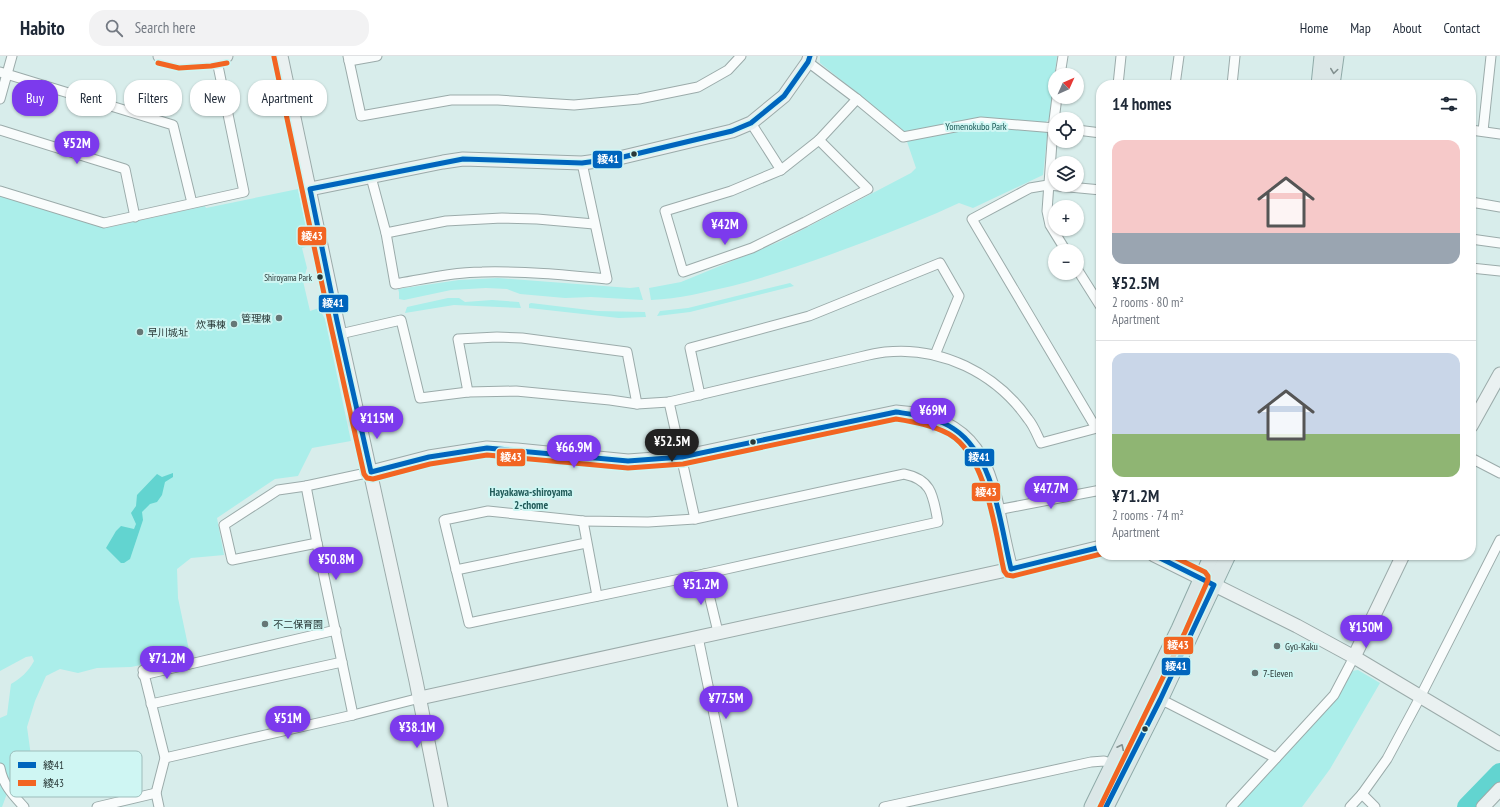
<!DOCTYPE html>
<meta charset="utf-8">
<style>
body{margin:0;font-family:"PT Sans Narrow","Noto Sans JP",sans-serif;background:#f2f2f3;color:#1f2937;height:100vh;display:flex;flex-direction:column;font-size:15px;white-space:nowrap}
*{box-sizing:border-box;margin:0}
p{font-size:13px;color:#747a83}
.icon{flex:none;width:22px;height:22px;fill:none;stroke:currentColor;stroke-width:2;stroke-linecap:round;stroke-linejoin:round}
.map{position:relative;flex:1;overflow:hidden}
.sheet{position:absolute;left:1096px;top:24px;width:380px;height:480px;display:flex;flex-direction:column;background:#fff;border-radius:16px;box-shadow:0 1px 3px #0004}
.sheet>*{flex:none}
.banner{position:absolute;left:12px;top:24px;width:380px;height:36px;display:flex;gap:8px}
.needle{width:26px;rotate:45deg}
.tools{position:absolute;left:1048px;top:12px;display:grid;gap:8px}
.tools a{display:grid;place-items:center;width:36px;height:36px;border-radius:50%;background:#fff;box-shadow:0 1px 3px #0004;font-size:20px}
.price{position:absolute;translate:-50% -34px;padding:0 9px;border-radius:14px;background:#7c3aed;color:#fff;font-size:13px;line-height:26px;filter:drop-shadow(0 1px 2px #0008)}
.price::after{content:'';position:absolute;left:50%;top:24px;width:12px;height:9px;margin-left:-6px;background:inherit;clip-path:polygon(0 0,100% 0,50% 100%)}
.price.active{background:#222;color:#fff}
ul{padding:0;list-style:none}
li{display:grid;align-content:center;gap:8px;height:212px;padding:0 16px}
li+li{border-top:1px solid #e0e1e3}
li span{display:grid;place-items:center;height:124px;border-radius:12px;color:#555}
li>.icon{margin-inline-start:auto}
span .icon{width:72px;height:72px;fill:#fffc;stroke-width:1}
li b{font-size:17px}
h2{display:flex;justify-content:space-between;align-items:center;height:48px;padding:0 16px;font-size:17px}
.chip{padding:0 14px;border-radius:16px;background:#fff;box-shadow:0 1px 3px #0004;font-size:14px;line-height:36px}
.chip.active{background:#7c3aed;color:#fff}
header{display:flex;align-items:center;gap:24px;box-sizing:border-box;height:56px;padding:0 20px;background:#fff;border-bottom:1px solid #e0e1e3}
header strong{font-size:19px}
nav{display:flex;gap:22px;margin-inline-start:auto;font-size:14px}
.search{width:280px;height:36px;background:#f2f2f3;display:flex;align-items:center;gap:10px;box-sizing:border-box;padding:0 14px;border-radius:16px;color:#747a83;font-size:15px}
.map>svg:first-child{display:block}
.green{fill:#abeeea}
.water{fill:#62d4d0}
.lines{fill:none;stroke-linecap:round;stroke-linejoin:round}
.river{stroke:#62d4d0;stroke-width:20}
.street-casing{stroke:#9babaa;stroke-width:11}
.secondary-casing{stroke:#9babaa;stroke-width:15}
.primary-casing{stroke:#8faaa8;stroke-width:17}
.street{stroke:#f9fcfc;stroke-width:9}
.secondary{stroke:#eaf1f1;stroke-width:13}
.primary{stroke:#dbe7e7;stroke-width:15}
.bus-1-casing{stroke:#cff6f3;stroke-width:8}
.bus-2-casing{stroke:#cff6f3;stroke-width:8}
.bus-1{stroke:#0065bd;stroke-width:5}
.bus-2{stroke:#f26522;stroke-width:5}
.oneway{stroke:#82908f}
.bus-dot{fill:#293837;stroke:#cff6f3;stroke-width:1.5}
.poi-dot{fill:#667776;stroke:#cff6f3;stroke-width:1.5}
.labels{text-anchor:middle;stroke-width:4;stroke-linejoin:round;paint-order:stroke}
.bus-label{font-size:9px;fill:#293837;stroke:#cff6f3;text-anchor:end}
.park-label{font-size:10px;fill:#1a5754;stroke:#cff6f3}
.poi-label{font-size:10px;fill:#293837;stroke:#cff6f3;text-anchor:start}
.neighbourhood-label{font-size:11px;font-weight:bold;fill:#215b59;stroke:#cff6f3}
.key{fill:#cff6f3;stroke:#9dbdbb;stroke-width:1}
.key-label{font-size:11px;fill:#293837}
.line-badge{stroke:#cff6f3;stroke-width:1.5}
.badge-label{font-size:11px;text-anchor:middle;font-weight:bold;fill:#fff}
</style>
<header>
<strong>Habito</strong>
<div class="search"><svg class="icon" aria-label="search" viewBox="0 0 24 24"><circle cx="10" cy="10" r="6"/><path d="M15 15l6 6"/></svg>Search here</div>
<nav><a>Home</a><a>Map</a><a>About</a><a>Contact</a></nav>
</header>
<div class="map">
<svg width="1500" height="751" viewBox="0 0 1500 751">
<rect width="100%" height="100%" fill="#d8edeb"/>
<g class="green">
<path d="M820 0H1057L1050 62 1046 66 1047 82 1043 119 973 152 959 147C929 161 898 173 867 185 822 202 778 218 732 230 705 236 679 243 651 244L649 232 681 226 781 185 911 117 916 112 903 74 820 7Z"/>
<path d="M298 133 310 190 302 192 307 212 303 225 310 255 319 252 325 263 351 385 312 392 298 420 275 423 217 462 224 499 191 502 177 513 178 542 190 599 131 611 97 612 78 617 60 613 46 620 35 645 27 671 31 700 27 708 15 716 2 751H0V662L7 659 11 628C21 622 28 616 34 605L32 600 26 601 0 615V140L106 172 205 150 206 152Z"/>
<path d="M498 222 630 232 639 231 643 244 591 241 565 242 520 238 507 233 486 232 451 234 404 244 399 243V236L398 233 459 224Z"/>
<path d="M790 227 794 230 690 256 657 260 660 255 688 252Z"/>
<path d="M448 242H459L465 246 492 244 519 246 521 252 454 249 405 257 407 251Z"/>
<path d="M531 247 597 255 645 256 646 261 619 262 529 252V248Z"/>
<path d="M1358 614 1380 627 1330 713 1302 751H1236L1351 615Z"/>
</g>
<path class="water" d="M173 417V421L165 426 162 439 157 446 150 448 142 456 143 464 130 503 124 507H121L106 492 116 475 121 470 134 473 136 468 131 457 136 450 137 439 157 418 162 421Z"/>
<g class="lines">
<path class="river" d="M1467 751 1500 717"/>
<g class="street-casing">
<g id="street">
<path d="M348 0 361 60 451 44H498L574 49 639 43 698 31 728 14 741 0"/>
<path d="M349 5 377 0"/>
<path d="M808 6 857 43 903 81 981 66 1055 72"/>
<path d="M0 16 173 69 192 147"/>
<path d="M1060 19 1063 0"/>
<path d="M1118 29 1121 0"/>
<path d="M1175 29 1179 0"/>
<path d="M1232 29 1235 0"/>
<path d="M1057 41 1053 72 1047 155 1050 169 1066 195"/>
<path d="M0 43 12 0"/>
<path d="M751 67 781 114 819 84 857 43"/>
<path d="M0 74 125 113 135 161"/>
<path d="M1077 74 1101 77"/>
<path d="M1471 74 1500 78"/>
<path d="M1483 75 1491 0"/>
<path d="M781 114 731 135 665 155 683 216 752 192 805 166 868 133 819 84"/>
<path d="M371 121 386 177 395 228C424 223 453 216 482 216 524 215 565 219 607 223L582 107"/>
<path d="M0 135 104 167 244 136 216 0"/>
<path d="M1471 146 1500 151"/>
<path d="M386 177 446 165 502 162 537 163 594 168"/>
<path d="M1471 183 1500 187"/>
<path d="M1471 212 1500 215"/>
<path d="M1077 213 1101 251"/>
<path d="M340 278 401 264 420 342 468 336 516 335 610 344 637 348 669 346 860 301C868 299 876 297 885 296 941 290 996 317 1028 363 1034 370 1037 379 1041 387L1101 371"/>
<path d="M468 336 458 283 497 281 522 282 627 296 637 348"/>
<path d="M700 339 690 292 809 260 940 207 959 240 935 299"/>
<path d="M669 346 695 463"/>
<path d="M1096 372 972 163 1030 132 1048 129 1101 134"/>
<path d="M1471 402 1500 417"/>
<path d="M904 418C933 424 933 441 938 466L704 518 469 567 444 464 488 455 583 465 648 466 695 463Z"/>
<path d="M306 430 317 487"/>
<path d="M997 454 1101 434"/>
<path d="M583 465 597 540"/>
<path d="M456 514 586 487"/>
<path d="M704 518 718 576"/>
<path d="M698 581 733 751"/>
<path d="M143 614 165 702 156 737 159 751"/>
<path d="M143 619 336 574"/>
<path d="M1160 644 1168 647 1276 702"/>
<path d="M151 648 342 606"/>
<path d="M353 659 317 487 232 504 224 469 278 434 306 430 371 416"/>
<path d="M165 702 353 659 420 642"/>
<path d="M0 712C3 729 13 739 24 751"/>
<path d="M1362 738 1375 751"/>
<path d="M97 751 156 737"/>
<path d="M884 751 1091 706 1104 705 1113 708"/>
<path d="M1231 751 1334 639 1354 601"/>
<path d="M1350 751 1362 738 1387 703 1416 649 1500 484"/>
</g>
</g>
<g class="secondary-casing">
<g id="secondary">
<path d="M160 0 179 5 211 3 226 0"/>
<path d="M281 0 337 265 416 625 441 751"/>
<path d="M310 133 443 106 463 103 582 107 619 102 732 75 751 67 784 40 808 6 810 0"/>
<path d="M1471 370 1500 318"/>
<path d="M371 416 429 401 487 392 517 394 628 405 682 401 896 356C998 363 990 436 1011 513"/>
<path d="M1154 499 1297 570 1354 601 1500 688"/>
<path d="M1354 601 1403 499"/>
<path d="M420 642 1011 513 1101 491"/>
<path d="M1483 751 1500 733"/>
</g>
</g>
<g class="primary-casing">
<g id="primary">
<path d="M1319 29 1322 0"/>
<path d="M1332 29 1336 0"/>
<path d="M1092 751 1179 573 1212 499"/>
<path d="M1106 751 1160 644 1228 499"/>
</g>
</g>
<use href="#street" class="street"/>
<use href="#secondary" class="secondary"/>
<use href="#primary" class="primary"/>
<g class="bus-1-casing">
<g id="bus-1">
<path d="M810 0 808 6 784 40 751 67 732 75 619 102 582 107 463 103 310 133 337 265 371 416 429 401 487 392 628 405 682 401 896 356C916 359 937 361 954 373 995 400 1000 469 1011 513L1101 491"/>
<path d="M1106 751 1160 644 1214 529 1154 499"/>
</g>
</g>
<g class="bus-2-casing">
<g id="bus-2">
<path d="M274 1 330 266 364 418 367 422 373 423 430 408 487 399 628 412 683 408 896 363C915 366 932 369 949 378 987 400 995 475 1004 515L1007 519 1013 520 1101 498"/>
<path d="M158 7 179 12 211 10 227 7"/>
<path d="M1100 751 1185 576 1208 524V520L1205 516 1170 499"/>
</g>
</g>
<use href="#bus-1" class="bus-1"/>
<use href="#bus-2" class="bus-2"/>
</g>
<defs><path id="oneway-chevron" d="M-2-3.5L2.5 0L-2 3.5" fill="none" stroke-width="1.6" stroke-linecap="round" stroke-linejoin="round"/></defs>
<g class="oneway">
<use href="#oneway-chevron" transform="translate(1334 15) rotate(98)"/>
<use href="#oneway-chevron" transform="translate(1121 691) rotate(-64)"/>
</g>
<g class="bus-dot">
<circle cx="634" cy="98" r="3.5"/>
<circle cx="320" cy="221" r="3.5"/>
<circle cx="753" cy="386" r="3.5"/>
<circle cx="1145" cy="673" r="3.5"/>
</g>
<g class="poi-dot">
<circle cx="279" cy="262" r="4"/>
<circle cx="234" cy="268" r="4"/>
<circle cx="140" cy="276" r="4"/>
<circle cx="265" cy="568" r="4"/>
<circle cx="1277" cy="590" r="4"/>
<circle cx="1255" cy="617" r="4"/>
</g>
<g class="labels">
<g class="bus-label">
<text x="312" y="225">Shiroyama Park</text>
</g>
<g class="park-label">
<text x="976" y="74">Yomenokubo Park</text>
</g>
<g class="poi-label">
<text x="271" y="266" text-anchor="end">管理棟</text>
<text x="226" y="272" text-anchor="end">炊事棟</text>
<text x="148" y="280">早川城址</text>
<text x="273" y="572">不二保育園</text>
<text x="1285" y="594">Gyū-Kaku</text>
<text x="1263" y="621">7-Eleven</text>
</g>
<g class="neighbourhood-label">
<text x="531" y="440">Hayakawa-shiroyama<tspan x="531" dy="13">2-chome</tspan></text>
</g>
</g>
<rect x="10" y="695" width="132" height="46" rx="6" class="key"/>
<rect x="18" y="706" width="18" height="6" fill="#0065bd"/>
<rect x="18" y="724" width="18" height="6" fill="#f26522"/>
<g class="key-label">
<text x="43" y="713">綾41</text>
<text x="43" y="731">綾43</text>
</g>
<g class="line-badge">
<rect x="592" y="94" width="31" height="19" rx="4" fill="#0065bd"/>
<rect x="297" y="170" width="30" height="20" rx="4" fill="#f26522"/>
<rect x="318" y="238" width="31" height="19" rx="4" fill="#0065bd"/>
<rect x="496" y="392" width="30" height="19" rx="4" fill="#f26522"/>
<rect x="964" y="392" width="31" height="19" rx="4" fill="#0065bd"/>
<rect x="971" y="426" width="30" height="20" rx="4" fill="#f26522"/>
<rect x="1163" y="580" width="31" height="19" rx="4" fill="#f26522"/>
<rect x="1161" y="601" width="30" height="19" rx="4" fill="#0065bd"/>
</g>
<g class="badge-label">
<text x="608" y="107">綾41</text>
<text x="312" y="184">綾43</text>
<text x="333" y="251">綾41</text>
<text x="511" y="405">綾43</text>
<text x="979" y="405">綾41</text>
<text x="986" y="440">綾43</text>
<text x="1178" y="593">綾43</text>
<text x="1176" y="614">綾41</text>
</g>
</svg>
<div class="tools">
<a><svg class="needle" viewBox="-14 -14 28 28"><path d="M0-13l5 13h-10z" fill="#e53935"/><path d="M0 13l5-13h-10z" fill="#747a83"/></svg></a>
<a><svg class="icon" aria-label="locate" viewBox="0 0 24 24"><circle cx="12" cy="12" r="6"/><path d="M12 2v4M12 18v4M2 12h4M18 12h4"/></svg></a>
<a><svg class="icon" aria-label="layers" viewBox="0 0 24 24"><path d="M12 4l9 5-9 5-9-5zM3 14l9 5 9-5"/></svg></a>
<a>+</a>
<a>−</a>
</div>
<b class="price" style="left:77px;top:109px">¥52M</b>
<b class="price" style="left:725px;top:190px">¥42M</b>
<b class="price" style="left:933px;top:376px">¥69M</b>
<b class="price" style="left:377px;top:384px">¥115M</b>
<b class="price active" style="left:672px;top:407px">¥52.5M</b>
<b class="price" style="left:574px;top:413px">¥66.9M</b>
<b class="price" style="left:1051px;top:454px">¥47.7M</b>
<b class="price" style="left:336px;top:525px">¥50.8M</b>
<b class="price" style="left:701px;top:550px">¥51.2M</b>
<b class="price" style="left:1366px;top:593px">¥150M</b>
<b class="price" style="left:167px;top:624px">¥71.2M</b>
<b class="price" style="left:726px;top:664px">¥77.5M</b>
<b class="price" style="left:288px;top:684px">¥51M</b>
<b class="price" style="left:417px;top:693px">¥38.1M</b>
<div class="banner">
<a class="chip active">Buy</a>
<a class="chip">Rent</a>
<a class="chip">Filters</a>
<a class="chip">New</a>
<a class="chip">Apartment</a>
</div>
<section class="sheet">
<h2>14 homes<svg class="icon" aria-label="filters" viewBox="0 0 24 24"><path d="M4 7h16M4 17h16"/><circle cx="9" cy="7" r="2"/><circle cx="15" cy="17" r="2"/></svg></h2>
<ul>
<li><span style="background:linear-gradient(#f6c9c9 75%,#9aa5b1 0)"><svg class="icon" aria-label="home" viewBox="0 0 24 24"><path d="M3 11l9-7 9 7M6 9v11h12V9"/></svg></span><div><b>¥52.5M</b><p>2 rooms · 80 m²</p><p>Apartment</p></div></li>
<li><span style="background:linear-gradient(#c9d6e8 65%,#8fb573 0)"><svg class="icon" aria-label="home" viewBox="0 0 24 24"><path d="M3 11l9-7 9 7M6 9v11h12V9"/></svg></span><div><b>¥71.2M</b><p>2 rooms · 74 m²</p><p>Apartment</p></div></li>
</ul>
</section>
</div>
